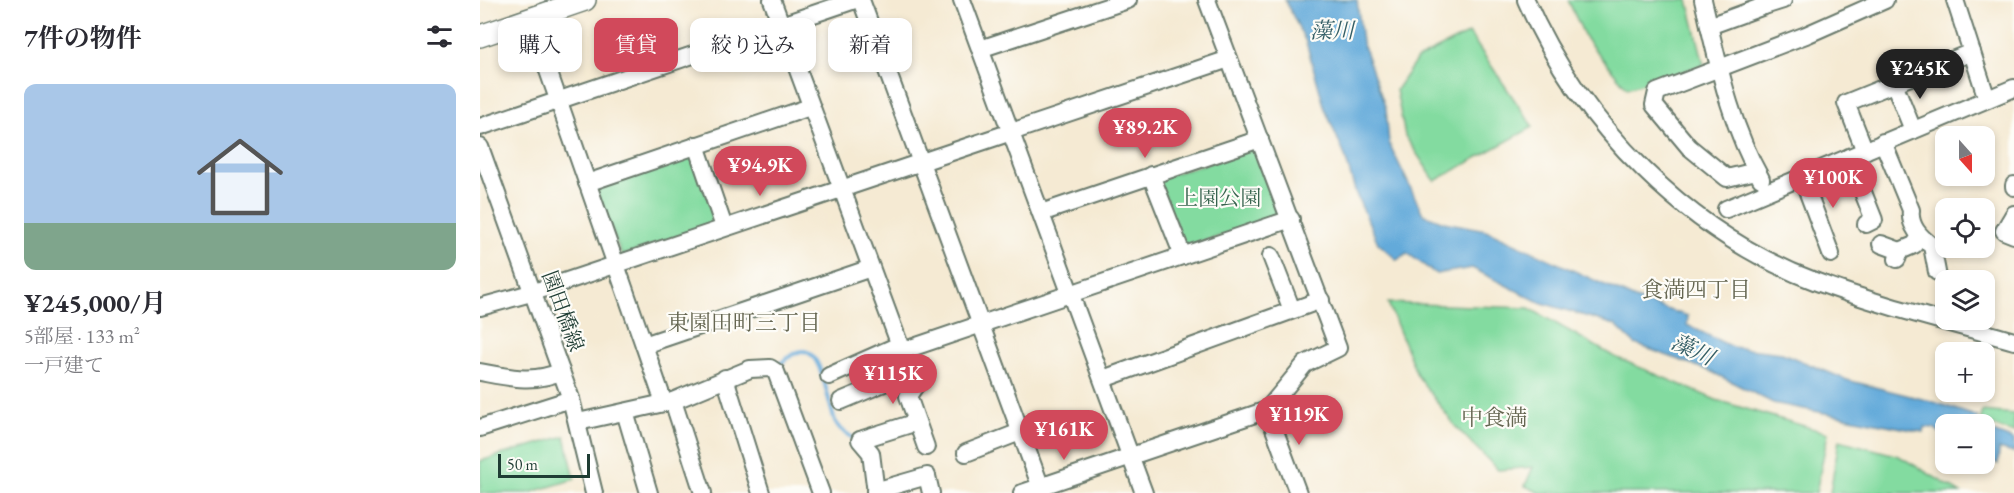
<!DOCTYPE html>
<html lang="ja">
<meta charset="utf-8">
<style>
body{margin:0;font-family:"EB Garamond","Noto Serif JP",serif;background:#f2f2f3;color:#2b2b33;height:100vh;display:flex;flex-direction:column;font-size:22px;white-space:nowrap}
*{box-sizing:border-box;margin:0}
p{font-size:20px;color:#7c7c81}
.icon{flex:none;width:33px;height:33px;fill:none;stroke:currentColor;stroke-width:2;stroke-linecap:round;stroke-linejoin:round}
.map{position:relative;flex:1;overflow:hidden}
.drawer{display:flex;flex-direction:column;background:#fff;width:480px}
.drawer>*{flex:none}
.hud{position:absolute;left:18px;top:18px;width:570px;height:54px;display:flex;gap:12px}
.needle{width:39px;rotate:159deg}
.buttons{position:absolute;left:1455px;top:126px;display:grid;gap:12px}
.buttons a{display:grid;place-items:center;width:60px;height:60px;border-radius:12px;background:#fff;box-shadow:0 3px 9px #0003;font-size:30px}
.scale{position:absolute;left:18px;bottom:15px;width:92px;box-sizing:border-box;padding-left:6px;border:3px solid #1f3d34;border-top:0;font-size:16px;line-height:21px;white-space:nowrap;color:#1f3d34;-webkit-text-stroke:4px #fdfcf7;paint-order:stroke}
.price{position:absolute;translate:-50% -51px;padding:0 14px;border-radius:21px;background:#d1495b;color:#fff;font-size:20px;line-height:39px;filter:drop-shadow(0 2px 3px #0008)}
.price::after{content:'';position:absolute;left:50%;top:36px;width:18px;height:14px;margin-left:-9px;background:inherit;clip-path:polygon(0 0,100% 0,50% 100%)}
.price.active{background:#222;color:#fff}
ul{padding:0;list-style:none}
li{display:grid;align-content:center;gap:12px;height:318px;padding:0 24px}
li+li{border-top:2px solid #e1e1e2}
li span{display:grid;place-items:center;height:186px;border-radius:12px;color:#555}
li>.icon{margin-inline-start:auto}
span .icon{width:108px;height:108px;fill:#fffc;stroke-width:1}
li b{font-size:26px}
h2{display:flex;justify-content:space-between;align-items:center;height:72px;padding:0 24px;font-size:26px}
.tag{padding:0 21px;border-radius:12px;background:#fff;box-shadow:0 3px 9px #0003;font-size:21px;line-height:54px}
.tag.active{background:#d1495b;color:#fff}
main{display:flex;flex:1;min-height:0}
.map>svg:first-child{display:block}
.green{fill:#83dba0;stroke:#518c6a;stroke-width:1.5}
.water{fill:#64aada;stroke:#427487;stroke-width:1.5}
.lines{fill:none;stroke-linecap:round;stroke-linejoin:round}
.stream{stroke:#64aada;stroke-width:4}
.minor-casing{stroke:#6a7a6c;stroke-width:20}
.major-casing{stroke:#6a7a6c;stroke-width:24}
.minor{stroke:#fff;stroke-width:16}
.major{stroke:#fff;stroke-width:21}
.labels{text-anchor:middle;stroke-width:4.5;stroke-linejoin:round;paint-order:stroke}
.park-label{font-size:21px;fill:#38644f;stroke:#fdfcf7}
.street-label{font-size:21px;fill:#1f3d34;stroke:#fdfcf7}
.water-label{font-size:22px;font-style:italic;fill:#345e66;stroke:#fdfcf7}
.neighbourhood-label{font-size:22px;fill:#656651;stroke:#fdfcf7}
</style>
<main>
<section class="drawer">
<h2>7件の物件<svg class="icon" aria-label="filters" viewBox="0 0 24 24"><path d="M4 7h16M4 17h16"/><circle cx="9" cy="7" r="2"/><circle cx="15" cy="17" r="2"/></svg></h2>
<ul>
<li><span style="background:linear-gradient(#a9c7e8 75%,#7fa58c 0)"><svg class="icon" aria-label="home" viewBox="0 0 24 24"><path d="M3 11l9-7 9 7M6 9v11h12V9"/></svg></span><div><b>¥245,000/月</b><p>5部屋 · 133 m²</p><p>一戸建て</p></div></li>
</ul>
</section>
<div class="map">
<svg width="1534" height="493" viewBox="0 0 1534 493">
<rect width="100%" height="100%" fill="#fdfcf7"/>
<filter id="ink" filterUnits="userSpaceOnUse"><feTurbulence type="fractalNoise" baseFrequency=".0167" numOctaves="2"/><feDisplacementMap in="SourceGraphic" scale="12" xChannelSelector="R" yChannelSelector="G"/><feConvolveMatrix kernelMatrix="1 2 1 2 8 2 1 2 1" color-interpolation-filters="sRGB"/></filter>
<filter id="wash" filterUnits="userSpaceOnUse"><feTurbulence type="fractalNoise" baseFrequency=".008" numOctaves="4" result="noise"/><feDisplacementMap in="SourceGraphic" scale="24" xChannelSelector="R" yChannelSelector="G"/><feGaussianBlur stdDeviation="1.35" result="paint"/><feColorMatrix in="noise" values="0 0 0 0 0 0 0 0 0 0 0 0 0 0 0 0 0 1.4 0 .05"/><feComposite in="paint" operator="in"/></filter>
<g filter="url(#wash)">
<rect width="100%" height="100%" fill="#f5ead3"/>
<g class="green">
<path d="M1088 0H1208L1224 65 1147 88 1106 39Z"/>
<path d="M989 33 1053 127 955 181 925 136 916 90 937 59Z"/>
<path d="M770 150 775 152 798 214 796 218 710 246 704 245 679 182 682 177Z"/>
<path d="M210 152 238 222 142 256 115 189Z"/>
<path d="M908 303 1049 308 1133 356 1236 400 1348 433 1336 493H1060L1045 486 1053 467 1018 470 975 426 937 375Z"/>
<path d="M1502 411 1534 414V433L1501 422Z"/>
<path d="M85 436 95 479 49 493H0V461Z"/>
<path d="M1359 440 1419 456 1481 493H1350Z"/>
</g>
<g class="water">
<path d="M805 0H877L882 42 906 109 909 143 943 214 964 222 1006 230 1155 299 1208 316 1207 325 1252 347 1302 353 1367 380 1454 402 1498 417 1493 424H1466L1465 437 1454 428 1444 427 1443 432 1293 403 1230 371 1155 344 1135 325 1059 302 992 268 956 274 927 253 917 260 898 243 876 194 865 156 845 109 826 42Z"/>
<path d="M1505 429 1534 440V453L1519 449 1518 464 1505 457Z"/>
</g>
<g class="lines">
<path class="stream" d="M298 365C305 361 313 352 322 351 343 349 348 408 356 423 359 430 368 434 374 439"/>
</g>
</g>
<g filter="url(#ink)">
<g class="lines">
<g class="minor-casing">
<g id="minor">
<path d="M292 0 422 351 811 219"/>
<path d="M381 0 563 493"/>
<path d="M482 0 664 493"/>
<path d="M1046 0C1100 124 1210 235 1337 282 1401 306 1468 322 1534 341"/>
<path d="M1223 0C1238 62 1249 122 1281 179"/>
<path d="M1475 0 1507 99"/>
<path d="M1284 6 1303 0"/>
<path d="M50 19 164 345"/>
<path d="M1229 26 1284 6 1283 0"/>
<path d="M500 49 648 0"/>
<path d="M1414 83 1433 130"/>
<path d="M0 127 375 0"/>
<path d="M1403 142 1431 210C1429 226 1440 237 1452 246L1457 272"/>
<path d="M216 145 244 227"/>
<path d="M0 147 91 399 114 493"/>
<path d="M1385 151 1366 103 1492 52"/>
<path d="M1369 157 1394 220 1386 224"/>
<path d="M1276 171 1247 178 1209 147 1174 105 1177 92 1326 35 1405 0"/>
<path d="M671 175 703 256"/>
<path d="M1322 177 1351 254"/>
<path d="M107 183 330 107"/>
<path d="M1534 185V187"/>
<path d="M1246 209 1534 88"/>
<path d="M561 213 780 139"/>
<path d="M1534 214 1524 231 1534 235"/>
<path d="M1401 244 1420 251"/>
<path d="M791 256 812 310"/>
<path d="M1417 259 1420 251 1434 245 1440 237"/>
<path d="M0 307 51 293 749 59"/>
<path d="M422 351 435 386 428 396 446 447"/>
<path d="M0 372C27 377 55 384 81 371"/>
<path d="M349 376 419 345"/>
<path d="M245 378 281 493"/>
<path d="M623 379 841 300"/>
<path d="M193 401 223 493"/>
<path d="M361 401 430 372"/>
<path d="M184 403 164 345 391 268"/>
<path d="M787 410 818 493"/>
<path d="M145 412 169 493"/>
<path d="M98 422 193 401 270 369 290 368 296 372 341 493"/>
<path d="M0 428 91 399"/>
<path d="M383 439 437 422"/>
<path d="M380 440 391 453 396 493"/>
<path d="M486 453 540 432"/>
<path d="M395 491 447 476 451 493"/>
<path d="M542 493 787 410 825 364 858 348 727 0"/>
</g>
</g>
<g class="major-casing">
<path id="major" d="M0 36 105 0"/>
</g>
<use href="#minor" class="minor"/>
<use href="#major" class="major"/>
</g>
</g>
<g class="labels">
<g class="park-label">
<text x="739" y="205">上園公園</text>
</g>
<g class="street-label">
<text transform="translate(83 311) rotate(70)" y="7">園田橋線</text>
</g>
<g class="water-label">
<text x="852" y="38">藻川</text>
<text transform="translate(1213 349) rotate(25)" y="8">藻川</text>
</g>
<g class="neighbourhood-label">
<text x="1216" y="297">食満四丁目</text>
<text x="264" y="330">東園田町三丁目</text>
<text x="1014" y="425">中食満</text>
</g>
</g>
</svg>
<div class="buttons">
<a><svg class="needle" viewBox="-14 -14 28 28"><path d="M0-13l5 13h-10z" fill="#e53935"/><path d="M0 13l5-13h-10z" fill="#7c7c81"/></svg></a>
<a><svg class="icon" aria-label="locate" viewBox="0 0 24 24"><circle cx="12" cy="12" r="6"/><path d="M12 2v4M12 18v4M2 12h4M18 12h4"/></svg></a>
<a><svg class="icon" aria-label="layers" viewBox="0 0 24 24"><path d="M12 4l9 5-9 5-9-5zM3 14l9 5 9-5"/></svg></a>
<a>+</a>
<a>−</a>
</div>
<div class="scale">50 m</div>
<b class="price active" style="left:1440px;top:100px">¥245K</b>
<b class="price" style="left:665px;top:159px">¥89.2K</b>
<b class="price" style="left:280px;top:197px">¥94.9K</b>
<b class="price" style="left:1353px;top:209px">¥100K</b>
<b class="price" style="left:413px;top:405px">¥115K</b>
<b class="price" style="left:819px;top:446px">¥119K</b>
<b class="price" style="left:584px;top:461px">¥161K</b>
<div class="hud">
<a class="tag">購入</a>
<a class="tag active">賃貸</a>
<a class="tag">絞り込み</a>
<a class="tag">新着</a>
</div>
</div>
</main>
